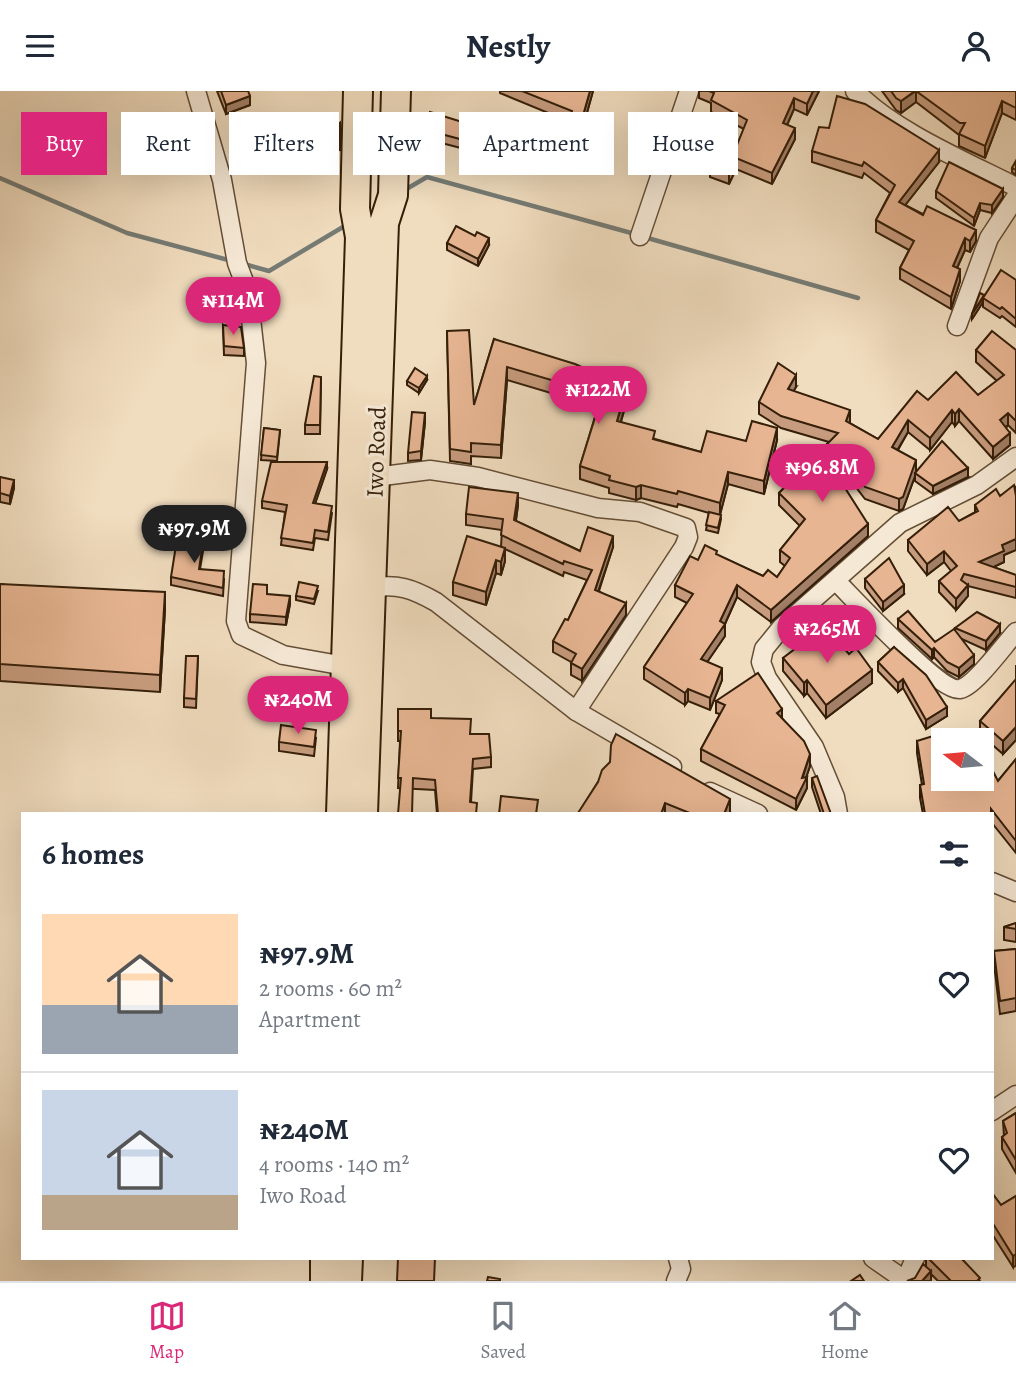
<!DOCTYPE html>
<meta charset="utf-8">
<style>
body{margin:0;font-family:Alegreya,serif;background:#f6f6f7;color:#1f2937;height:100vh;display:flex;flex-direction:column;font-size:26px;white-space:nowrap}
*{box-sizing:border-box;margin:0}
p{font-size:23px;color:#747a83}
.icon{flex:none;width:38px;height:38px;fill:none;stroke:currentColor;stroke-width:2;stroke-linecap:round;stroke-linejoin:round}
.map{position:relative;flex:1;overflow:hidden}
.drawer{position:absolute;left:21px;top:721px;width:973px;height:448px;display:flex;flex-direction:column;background:#fff;border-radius:0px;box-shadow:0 7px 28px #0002}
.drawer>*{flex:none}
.hud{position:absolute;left:21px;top:21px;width:975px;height:63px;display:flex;gap:14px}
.needle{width:46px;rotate:286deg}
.tools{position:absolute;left:931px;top:637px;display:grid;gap:14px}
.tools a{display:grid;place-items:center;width:63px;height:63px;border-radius:0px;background:#fff;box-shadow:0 7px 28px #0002;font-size:35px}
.price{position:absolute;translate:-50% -60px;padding:0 16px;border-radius:24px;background:#db2777;color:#fff;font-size:23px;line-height:46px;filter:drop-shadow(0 2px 4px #0008)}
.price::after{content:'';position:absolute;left:50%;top:42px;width:21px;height:16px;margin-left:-10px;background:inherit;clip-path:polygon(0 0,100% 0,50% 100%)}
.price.active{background:#222;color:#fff}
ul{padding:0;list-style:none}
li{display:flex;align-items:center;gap:21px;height:175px;padding:0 21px}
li+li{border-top:2px solid #e0e1e3}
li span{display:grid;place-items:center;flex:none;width:196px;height:140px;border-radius:0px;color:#555}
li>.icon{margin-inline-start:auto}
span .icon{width:84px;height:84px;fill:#fffc;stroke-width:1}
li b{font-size:30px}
h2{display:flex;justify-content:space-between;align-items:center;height:84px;padding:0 21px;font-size:30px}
.pill{padding:0 24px;border-radius:0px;background:#fff;box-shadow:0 7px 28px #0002;font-size:24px;line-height:63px}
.pill.active{background:#db2777;color:#fff}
header{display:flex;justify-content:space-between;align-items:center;height:91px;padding:0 21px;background:#fff;font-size:32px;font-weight:600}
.tab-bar{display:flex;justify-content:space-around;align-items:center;height:98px;border-top:2px solid #e0e1e3;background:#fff;font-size:19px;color:#747a83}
.tab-bar a{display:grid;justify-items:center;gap:4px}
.tab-bar .active{color:#db2777}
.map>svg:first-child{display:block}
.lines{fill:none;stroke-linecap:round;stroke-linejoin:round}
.stream{stroke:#757b74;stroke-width:4.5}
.street-casing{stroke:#644e36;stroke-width:21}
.primary-casing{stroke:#351f09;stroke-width:32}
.street{stroke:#f5e8d5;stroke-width:18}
.primary{stroke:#f0dcbe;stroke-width:28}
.wall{fill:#c79c7e;stroke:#351f09;stroke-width:2}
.shaded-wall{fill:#a27f66;stroke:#351f09;stroke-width:2}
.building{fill:#e7b592;stroke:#351f09;stroke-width:2}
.labels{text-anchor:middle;stroke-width:6;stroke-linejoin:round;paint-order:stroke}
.street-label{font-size:24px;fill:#351f09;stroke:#f5e8d5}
</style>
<header><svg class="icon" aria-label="menu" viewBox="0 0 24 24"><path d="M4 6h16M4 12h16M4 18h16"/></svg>Nestly<svg class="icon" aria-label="person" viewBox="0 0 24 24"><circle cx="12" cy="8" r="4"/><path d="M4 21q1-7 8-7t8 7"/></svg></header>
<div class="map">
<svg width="1016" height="1190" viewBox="0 0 1016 1190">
<rect width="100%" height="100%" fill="#f0dcbe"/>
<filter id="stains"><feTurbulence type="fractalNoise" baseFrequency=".00286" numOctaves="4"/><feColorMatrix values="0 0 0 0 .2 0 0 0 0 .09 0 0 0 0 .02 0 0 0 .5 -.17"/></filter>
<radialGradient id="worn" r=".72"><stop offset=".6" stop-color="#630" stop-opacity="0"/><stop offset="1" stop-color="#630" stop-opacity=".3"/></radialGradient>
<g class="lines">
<g class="stream">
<path d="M0 87 127 142 232 170"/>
<path d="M403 100 427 86 635 143"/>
<path d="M644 146 858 207"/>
<path d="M244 173 269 180 348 133"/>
</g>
<g class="street-casing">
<g id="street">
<path d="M196 0 222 89 237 172 248 201 256 272 236 530 241 544 283 564 345 575"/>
<path d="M855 0C893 40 967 71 1016 96"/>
<path d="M640 145 689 0"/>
<path d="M957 235 989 147 1016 106"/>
<path d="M375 386 430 379 478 386 598 417 640 421 686 437 688 446 684 456 576 620"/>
<path d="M837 491C855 509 941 602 960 598 975 595 1004 554 1016 541"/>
<path d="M371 497C397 492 413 498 436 511L576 620 672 676"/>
<path d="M710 701 758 723"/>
<path d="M838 723 835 706 814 656 767 587 761 571 764 558 782 536 900 432 977 394 1016 366"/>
<path d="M992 791 1016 801"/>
<path d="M992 1020 1016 1004"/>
<path d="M873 1167 906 1190"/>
<path d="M906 1189 915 1167"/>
<path d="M676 1190 681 1178 678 1167"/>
</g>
</g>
<g class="primary-casing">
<g id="primary">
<path d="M341 723 360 146 355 118 358 0"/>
<path d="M363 723 384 132 393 104 396 0"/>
<path d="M325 1190V1167"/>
<path d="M347 1190 348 1167"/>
</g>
</g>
<use href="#street" class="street"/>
<use href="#primary" class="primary"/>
</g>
<g class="wall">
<path d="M217 0H248L250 14 226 23Z"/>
<path d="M500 0H593L578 54 566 49V38L568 30 500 2Z"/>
<path d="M699 0H819L807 24 794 18 787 34 795 48 772 93 736 78 729 93 710 86V75L733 64 744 38 711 21V12L699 7Z"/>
<path d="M882 0H1016V29L1002 22 985 67 959 55V44L916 11 901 22 896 19Z"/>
<path d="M340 32V59L325 57V48Z"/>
<path d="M426 39 491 40 508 43 498 75 484 72V63L426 48Z"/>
<path d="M812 60 939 71 905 114 976 150 970 161 965 159 957 177 960 190 951 218 900 188V177L909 159 876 141V129L890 102 864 82 862 87 812 71Z"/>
<path d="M1016 70V84L1012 81V77Z"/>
<path d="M936 100 1003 106 992 122 980 119 974 135 936 107Z"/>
<path d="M447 152 489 154 478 175 447 159Z"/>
<path d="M1016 189V236L1002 225 1000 227 983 216V211L972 228 984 204Z"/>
<path d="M223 234 244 257V265L224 264Z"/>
<path d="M447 240 474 314 494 248 627 309 621 331 655 348 701 361 746 350 777 349 764 403 728 393 720 423 721 428 718 442 706 439 709 422 678 413 677 416 641 407 636 409 609 402V397L580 388V375L598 316 507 289 501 367 471 365V373L450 370Z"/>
<path d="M976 259H1016V342L1008 334 1006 337 1010 354 993 368 959 330 955 335 952 331 930 359 908 341 898 359 916 380 968 386 933 403 915 390V385L903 418 899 420 865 408 851 390 843 396 868 445 771 531 737 506 725 533V545L707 571 722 589 710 619 688 610 685 614 644 588V576L687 512 675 506V494L698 469 717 464 763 485 777 486 785 475 780 471V459L800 435 779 414V402L829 351 781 337 759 323V311L796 296 793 300 850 331V332L878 348 928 309 978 304 997 290 976 271Z"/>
<path d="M321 286 320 343H305V334Z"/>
<path d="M427 289 419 302 407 294V290Z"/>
<path d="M425 331 421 369 408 370V362Z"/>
<path d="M264 337 280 339 277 370 261 369Z"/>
<path d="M327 378 315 412 332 422 328 449 315 447 313 459 281 454 285 421 262 417V410Z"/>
<path d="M0 386 14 397 10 413 0 411Z"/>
<path d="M1016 395V459L1004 464V471L993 476 1016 484V507L968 495V505L956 519 939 501V490L951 480 944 471 927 484 908 460V449L959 430 975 421V414L1000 405 1015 398Z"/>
<path d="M518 414 516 430 580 460 613 456 599 500 626 524 582 590 571 584V571L553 561V550L568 529 587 489 564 481 563 485 505 458V470L501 484 496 482 486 514 453 504V491L501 456 502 439 466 434V423Z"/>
<path d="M203 460 200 478 224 488 223 505 171 494V486Z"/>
<path d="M865 488 904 503 883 520 865 497Z"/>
<path d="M0 493 165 518 160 601 0 590Z"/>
<path d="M318 500 314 513 296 509V505Z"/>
<path d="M267 503 290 513 286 534 250 531V523Z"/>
<path d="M898 528 935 551 955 540V537L1000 542 986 559 962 548 974 573 959 586 947 580 934 566 932 568 898 537Z"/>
<path d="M894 556 947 625 926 638 903 597 898 601 878 580V571Z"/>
<path d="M849 563 872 592 826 627 807 602 804 605 783 580V567Z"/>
<path d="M198 565 196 617 184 616V607Z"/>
<path d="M1016 574V649L1003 663 980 643V630L1016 589Z"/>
<path d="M271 601 269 616 257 615V610Z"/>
<path d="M716 610 782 628 810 675 806 686 807 697 796 719 701 670V658L720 623 716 622Z"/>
<path d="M398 618 431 627 471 643 491 666V676L473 678 471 711 477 723H437L435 699 398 697 400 650H398Z"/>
<path d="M316 647 314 665 279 660V651Z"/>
<path d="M917 650 935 656 998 690 1016 668V762L992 732V723H923L920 707V694H922L917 662Z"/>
<path d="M812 687 831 723H821L812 696Z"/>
<path d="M598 691 730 723H578Z"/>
<path d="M1016 832V851L1004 849V836Z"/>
<path d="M1016 858V920L1000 923 994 873V860Z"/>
<path d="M1016 1022V1082L1002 1058V1046L1004 1045 1003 1030Z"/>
<path d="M992 1102 1001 1114 1016 1105 1013 1176 992 1143Z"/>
<path d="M926 1167H961L980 1190H938L931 1183V1190L915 1187 926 1176Z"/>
</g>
<g class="shaded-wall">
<path d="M590 0H593L578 54V42Z"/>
<path d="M813 0H819L807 24V13Z"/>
<path d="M916 0V11L901 22V10Z"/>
<path d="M250 5V14L226 23V14Z"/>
<path d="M794 7V18L783 43V32Z"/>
<path d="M1002 10V22L985 67V55Z"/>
<path d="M508 34V43L498 75V66Z"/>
<path d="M795 37V48L772 93V82Z"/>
<path d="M939 59V71L899 122V111Z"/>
<path d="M736 67V78L729 93V82Z"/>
<path d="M1003 98V106L992 122V114Z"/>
<path d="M980 112V119L974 135V127Z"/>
<path d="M976 139V150L970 161V150Z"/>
<path d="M489 147V154L478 175V168Z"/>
<path d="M965 147V159L953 186V175Z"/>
<path d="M960 178V190L951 218V206Z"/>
<path d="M983 207V211L972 228V223Z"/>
<path d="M507 276V289L501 367V354Z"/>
<path d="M796 284V296L788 310V298Z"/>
<path d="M427 285V289L419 302V297Z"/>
<path d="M627 296V309L617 343V330Z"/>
<path d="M959 318V330L955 335V323Z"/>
<path d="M850 319V331L846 342V330Z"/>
<path d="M952 319V331L930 359V347Z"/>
<path d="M425 322V331L421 369V360Z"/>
<path d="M1008 322V334L1000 341V329Z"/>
<path d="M908 329V341L892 368V356Z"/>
<path d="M777 337V349L764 403V390Z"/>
<path d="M1010 342V354L993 368V356Z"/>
<path d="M916 369V382H915V385L903 418 899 420V408Z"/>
<path d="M327 371V378L313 419V412Z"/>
<path d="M968 377V386L933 403V395Z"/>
<path d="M851 378V390L839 398V386Z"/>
<path d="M728 381V393L720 424V412Z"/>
<path d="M14 389V397L10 413V405Z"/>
<path d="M641 394V407L636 409V396Z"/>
<path d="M518 402V414L514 441V429Z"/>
<path d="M868 433V445L771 531V519Z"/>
<path d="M613 445V456L595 510V499Z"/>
<path d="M1016 448V459L1004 464V471L979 483V471L1002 454Z"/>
<path d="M505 457V470L501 484V471Z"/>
<path d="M944 460V471L927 484V473Z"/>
<path d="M496 469V482L486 514V501Z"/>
<path d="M737 494V506L723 537 725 533V545L701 580V568L720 530Z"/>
<path d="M904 494V503L883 520V511Z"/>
<path d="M968 494V505L956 519V508Z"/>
<path d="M165 501V518L160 601V584Z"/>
<path d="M290 505V513L286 534V526Z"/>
<path d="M626 512V524L582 590V578Z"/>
<path d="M1000 533V542L986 559V550Z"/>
<path d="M934 557V566L932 568V559Z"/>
<path d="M974 564V573L959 586V577Z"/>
<path d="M722 577V589L710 619V607Z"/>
<path d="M872 579V592L826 627V614Z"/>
<path d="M903 588V597L898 601V592Z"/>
<path d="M807 589V602L804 605V592Z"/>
<path d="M688 598V610L685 614V602Z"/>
<path d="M947 616V625L926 638V629Z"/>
<path d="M782 618V630L777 622Z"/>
<path d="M1016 636V649L1003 663V650Z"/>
<path d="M810 663V675L805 690 807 686V697L796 719V708Z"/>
<path d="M730 708V723H724Z"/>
<path d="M665 712V723H661Z"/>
<path d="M1016 1163V1175L1013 1176V1165Z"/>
<path d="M931 1180V1190H922Z"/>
</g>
<g class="building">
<path d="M221 0H248L250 5 226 14Z"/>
<path d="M522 0H590L578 42 566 38 572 20Z"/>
<path d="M709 0H813L807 13 794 7 783 32 795 37 772 82 736 67 729 82 710 75 718 57 733 64 747 29 711 9 714 2Z"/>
<path d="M891 0H915L901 10 896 7Z"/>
<path d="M916 0H1016V17L1002 10 985 55 959 43 965 32H960Z"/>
<path d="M837 5 865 13 939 59 899 111 923 124 927 115 976 139 970 150 965 147 953 175 960 178 951 206 900 177 914 150 876 129 895 94 864 71 862 75 812 60 819 36 829 37Z"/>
<path d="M430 21 491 40 494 30 508 34 498 66 484 63 486 55 426 39Z"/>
<path d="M329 30 340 32V50L325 48Z"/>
<path d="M1016 70V79L1012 77Z"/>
<path d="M949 71 1003 98 992 114 980 112 974 127 936 100Z"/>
<path d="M456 135 475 145 477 141 489 147 478 168 447 152Z"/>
<path d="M1001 179 1016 189V228L1002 216 1000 218 983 207Z"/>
<path d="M980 202 984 204 972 223Z"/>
<path d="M223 234 241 236 244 257 224 255Z"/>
<path d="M469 239 474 314 494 248 575 273 627 296 617 330 655 340 653 348 701 361 707 340 746 350 752 330 777 337 764 390 728 381 720 412 678 400 677 403 641 394 636 396 609 389 610 385 580 375 602 304 507 276 501 354 471 352V361L450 358 447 240Z"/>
<path d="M992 240 1016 259V330L1008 322 1000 329 1010 342 993 356 959 318 955 323 952 319 930 347 908 329 892 356 916 369 903 406 899 408 865 396 851 378 839 386 827 382 845 397 868 433 771 519 737 494 720 530 725 533 701 568 722 577 710 607 688 598 685 602 644 576 693 503 675 494 690 465 698 469 705 454 717 460 716 463 763 485 768 479 777 486 790 467 780 459 805 428 779 402 838 342 781 325 759 311 778 272 796 284 788 298 850 319 846 330 878 348 917 300 928 309 956 281 978 304 1004 284 976 259Z"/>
<path d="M415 277 427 285 419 297 407 290Z"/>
<path d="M314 285 321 286 320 334H305Z"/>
<path d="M412 321 425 322 421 360 408 362Z"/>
<path d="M264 337 280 339 277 366 261 364Z"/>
<path d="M942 350 968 377 933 395 915 382Z"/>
<path d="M271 371H327L313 412 332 415 328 441 315 439 313 452 281 447 287 414 262 410Z"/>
<path d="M0 386 14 389 10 405 0 402Z"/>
<path d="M1014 394 1016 405V448L1002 454 1004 460 979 471 1016 484V496L964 483 961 489 968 494 956 508 939 490 957 475 944 460 927 473 908 449 948 416 959 430 978 420 975 414 996 398 1000 405Z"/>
<path d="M469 396 518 402 514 429 580 460 588 436 613 445 595 499 626 512 582 578 571 572 576 563 553 550 565 528 568 529 592 479 564 470 563 473 501 444 503 428 466 423Z"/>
<path d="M709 421 721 424 718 437 706 434Z"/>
<path d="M467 445 505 457 501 471 496 469 486 501 453 491Z"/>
<path d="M177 448 203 452 199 478 224 480 223 497 171 486Z"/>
<path d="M889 467 904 494 883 511 865 488Z"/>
<path d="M299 491 318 495 314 508 296 505Z"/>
<path d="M0 493 165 501 160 584 0 573Z"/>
<path d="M253 493 267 494V503L290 505 286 526 250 523Z"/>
<path d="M908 520 935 551 954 538 974 564 959 577 947 571 934 557 932 559 898 528Z"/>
<path d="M977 521 1000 533 986 550 955 537Z"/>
<path d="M825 535 849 563 856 557 872 579 826 614 807 589 804 592 783 567Z"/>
<path d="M894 556 926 584 947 616 926 629 903 588 898 592 878 571Z"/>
<path d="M186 565H198L196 608 184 607Z"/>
<path d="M758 582 782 618 777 622 804 650 810 663 802 687 807 686 796 708 701 658 725 614 716 610Z"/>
<path d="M1016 588V636L1003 650 980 630Z"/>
<path d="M259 595 271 596 269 612 257 610Z"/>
<path d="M398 618H431V627L471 628 470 643H489L491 666 473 668 470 711 477 712 476 723H438L435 689 413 687 412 723H398L401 687H398L401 640H398Z"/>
<path d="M281 634 316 639 314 656 279 651Z"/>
<path d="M973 642 977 649H953Z"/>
<path d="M616 643 730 708 724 723H692L665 712 661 723 578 722 598 691 602 679 610 671 611 654Z"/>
<path d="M933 645 935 656 943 653V688H982V659L998 690 1016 668V750L991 718V723H925L920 694 924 693 917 650Z"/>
<path d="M817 685 831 723H824L812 687Z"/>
<path d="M501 705 538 709 536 723H499Z"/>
<path d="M1016 832V838L1004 836Z"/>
<path d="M1016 858V907L1000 910 994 860Z"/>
<path d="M1016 1022V1069L1002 1046 1007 1042 1003 1030Z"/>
<path d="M992 1102 1001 1114 1016 1105V1163L1013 1165 992 1131Z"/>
<path d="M398 1167H435L434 1190H397Z"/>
<path d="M928 1167H961L980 1187 977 1190H951Z"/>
<path d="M923 1173 931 1180 922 1190H907L915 1187Z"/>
<path d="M860 1184 864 1190H851Z"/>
<path d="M488 1186 500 1188V1190H487Z"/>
</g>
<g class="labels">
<g class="street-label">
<text transform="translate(376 361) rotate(-88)" y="8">Iwo Road</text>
</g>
</g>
<rect width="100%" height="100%" filter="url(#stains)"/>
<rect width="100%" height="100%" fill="url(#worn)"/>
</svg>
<div class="tools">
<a><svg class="needle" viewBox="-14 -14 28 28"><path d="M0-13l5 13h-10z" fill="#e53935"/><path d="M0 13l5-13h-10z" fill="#747a83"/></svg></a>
</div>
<b class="price" style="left:233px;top:246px">₦114M</b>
<b class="price" style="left:598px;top:335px">₦122M</b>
<b class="price" style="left:822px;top:413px">₦96.8M</b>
<b class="price active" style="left:194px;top:474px">₦97.9M</b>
<b class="price" style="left:827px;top:574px">₦265M</b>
<b class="price" style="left:298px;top:645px">₦240M</b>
<div class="hud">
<a class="pill active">Buy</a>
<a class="pill">Rent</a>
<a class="pill">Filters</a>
<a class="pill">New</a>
<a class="pill">Apartment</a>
<a class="pill">House</a>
</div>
<section class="drawer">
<h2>6 homes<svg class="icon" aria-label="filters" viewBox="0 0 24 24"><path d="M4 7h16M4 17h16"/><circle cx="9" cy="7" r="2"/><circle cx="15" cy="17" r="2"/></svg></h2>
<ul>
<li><span style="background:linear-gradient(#ffd9b3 65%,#9aa5b1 0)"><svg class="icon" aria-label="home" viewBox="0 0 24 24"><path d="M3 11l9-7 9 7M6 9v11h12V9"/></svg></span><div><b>₦97.9M</b><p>2 rooms · 60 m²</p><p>Apartment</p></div><svg class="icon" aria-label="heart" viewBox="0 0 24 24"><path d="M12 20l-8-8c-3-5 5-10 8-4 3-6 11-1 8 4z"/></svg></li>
<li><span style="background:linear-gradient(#c9d6e8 75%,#b9a48a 0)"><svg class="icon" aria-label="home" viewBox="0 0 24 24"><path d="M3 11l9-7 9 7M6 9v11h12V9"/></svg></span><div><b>₦240M</b><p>4 rooms · 140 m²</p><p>Iwo Road</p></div><svg class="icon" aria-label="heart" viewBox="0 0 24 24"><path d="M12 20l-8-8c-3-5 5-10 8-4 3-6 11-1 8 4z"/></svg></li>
</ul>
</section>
</div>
<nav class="tab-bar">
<a class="active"><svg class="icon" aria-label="map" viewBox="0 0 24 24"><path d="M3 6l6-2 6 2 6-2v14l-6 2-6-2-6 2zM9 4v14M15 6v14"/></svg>Map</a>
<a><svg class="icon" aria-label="saved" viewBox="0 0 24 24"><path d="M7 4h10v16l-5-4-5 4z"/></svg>Saved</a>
<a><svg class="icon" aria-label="home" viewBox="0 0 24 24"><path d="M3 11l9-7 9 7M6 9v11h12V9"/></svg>Home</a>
</nav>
